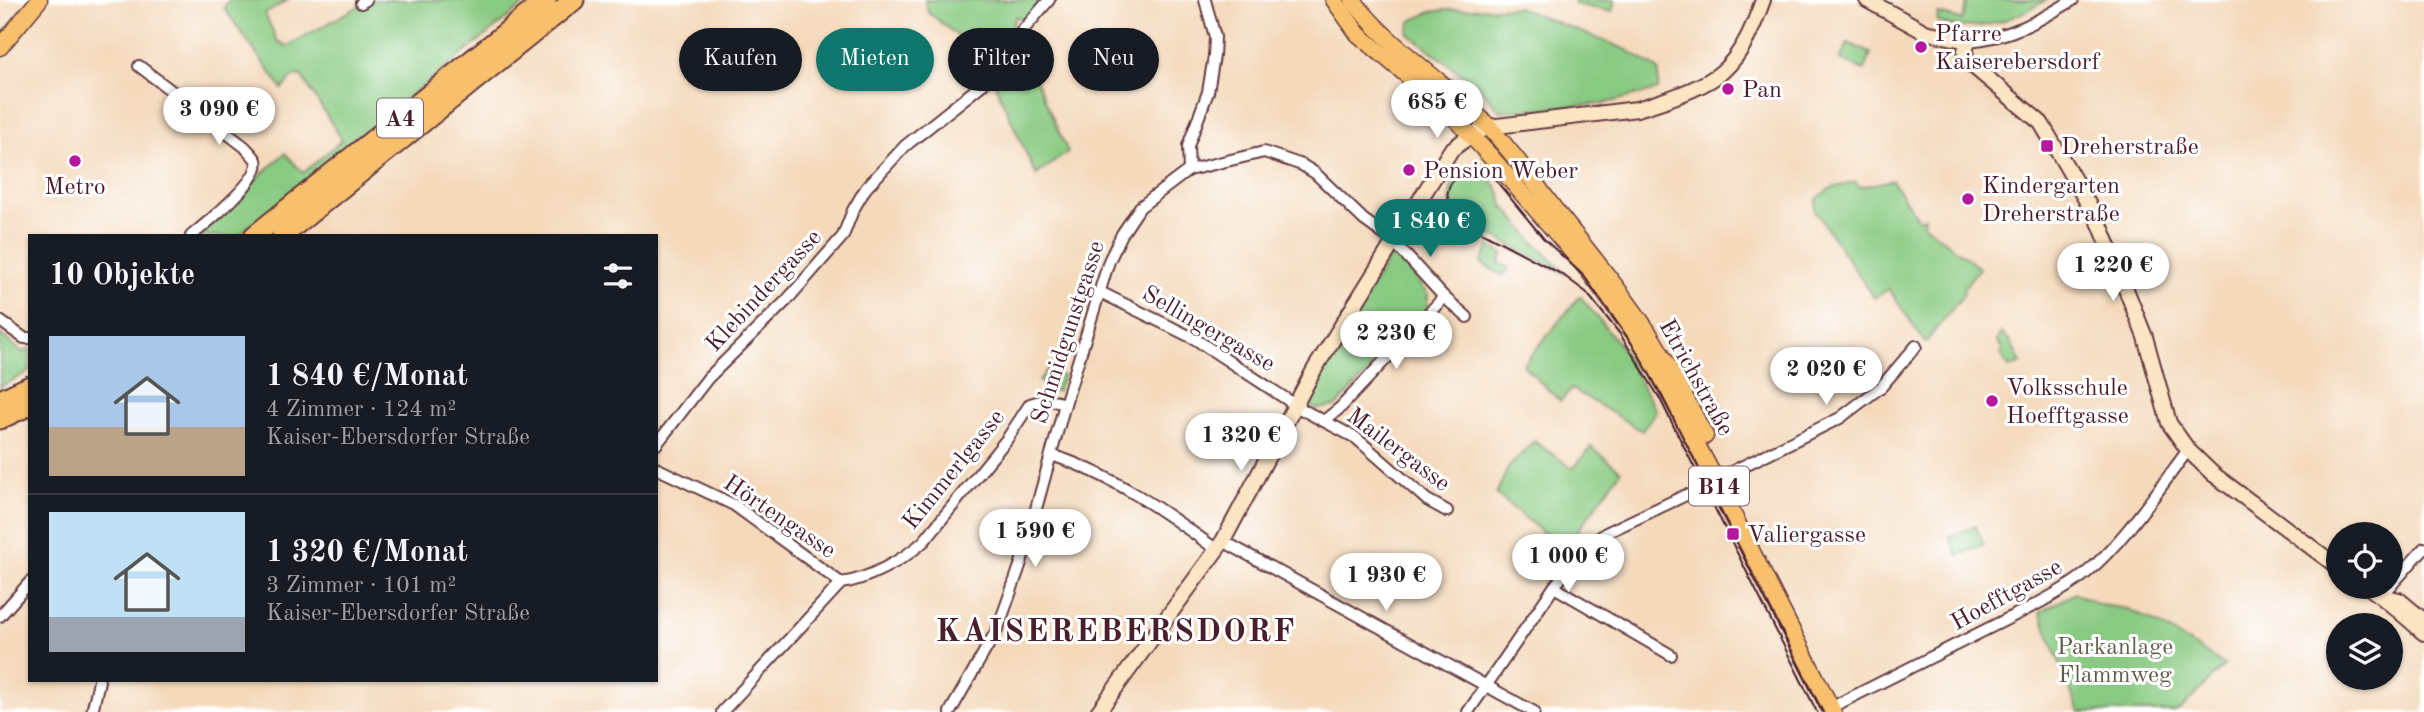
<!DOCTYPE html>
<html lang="de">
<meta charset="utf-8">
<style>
body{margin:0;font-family:"Old Standard TT",serif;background:#242831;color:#f1f3f6;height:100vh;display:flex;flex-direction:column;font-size:26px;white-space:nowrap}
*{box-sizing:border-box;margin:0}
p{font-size:23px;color:#9ea1a6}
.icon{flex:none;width:38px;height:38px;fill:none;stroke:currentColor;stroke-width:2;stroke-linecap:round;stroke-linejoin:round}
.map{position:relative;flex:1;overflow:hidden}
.drawer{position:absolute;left:28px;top:234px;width:630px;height:448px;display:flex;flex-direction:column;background:#171b24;border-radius:0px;box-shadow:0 2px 5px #0004}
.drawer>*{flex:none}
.guide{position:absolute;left:679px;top:28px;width:665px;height:63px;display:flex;gap:14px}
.controls{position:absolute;left:2326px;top:522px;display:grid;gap:14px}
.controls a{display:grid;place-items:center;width:77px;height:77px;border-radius:50%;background:#171b24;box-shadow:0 2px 5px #0004;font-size:35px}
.price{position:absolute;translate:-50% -60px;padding:0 16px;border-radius:24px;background:#fff;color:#222;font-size:23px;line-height:46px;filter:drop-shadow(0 2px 4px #0008)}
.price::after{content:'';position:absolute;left:50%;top:42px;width:21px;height:16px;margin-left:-10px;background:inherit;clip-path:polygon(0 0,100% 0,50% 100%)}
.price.selected{background:#0f766e;color:#fff}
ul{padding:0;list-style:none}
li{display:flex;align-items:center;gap:21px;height:175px;padding:0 21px}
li+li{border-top:2px solid #363941}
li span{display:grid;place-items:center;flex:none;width:196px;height:140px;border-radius:0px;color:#555}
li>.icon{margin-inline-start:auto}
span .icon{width:84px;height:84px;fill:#fffc;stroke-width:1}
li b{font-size:30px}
h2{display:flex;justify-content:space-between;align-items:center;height:84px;padding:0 21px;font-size:30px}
.chip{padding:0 24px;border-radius:32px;background:#171b24;box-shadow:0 2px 5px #0004;font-size:24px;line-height:63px}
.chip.selected{background:#0f766e;color:#fff}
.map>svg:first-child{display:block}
.green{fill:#89ca82;stroke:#6a7456;stroke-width:2}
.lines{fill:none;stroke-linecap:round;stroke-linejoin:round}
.street-casing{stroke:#643b41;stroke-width:14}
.secondary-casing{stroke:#643b41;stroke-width:18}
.primary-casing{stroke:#643b41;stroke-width:19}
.highway-casing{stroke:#643b41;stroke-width:23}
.street{stroke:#fff;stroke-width:10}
.secondary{stroke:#fce5c4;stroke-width:14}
.primary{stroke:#f8bf6c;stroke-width:16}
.highway{stroke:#f8bf6c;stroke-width:19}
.tram{stroke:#4a1f2b;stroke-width:2}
.poi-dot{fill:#b5179e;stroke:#fff;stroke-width:2.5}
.labels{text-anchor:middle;stroke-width:6;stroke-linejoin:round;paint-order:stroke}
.shield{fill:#fff;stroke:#80626b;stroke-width:2}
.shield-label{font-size:23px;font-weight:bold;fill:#4a1f2b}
.poi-label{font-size:24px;fill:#4a1f2b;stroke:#fff;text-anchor:start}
.street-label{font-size:24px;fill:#4a1f2b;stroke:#fff}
.park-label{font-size:24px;fill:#605b49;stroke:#fff}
.district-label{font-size:32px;font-weight:bold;letter-spacing:2px;fill:#4a1f2b;stroke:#fff}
</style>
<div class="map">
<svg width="2424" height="712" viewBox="0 0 2424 712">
<rect width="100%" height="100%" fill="#fff"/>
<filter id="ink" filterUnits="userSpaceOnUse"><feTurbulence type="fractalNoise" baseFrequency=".0143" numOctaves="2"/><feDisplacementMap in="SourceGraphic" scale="14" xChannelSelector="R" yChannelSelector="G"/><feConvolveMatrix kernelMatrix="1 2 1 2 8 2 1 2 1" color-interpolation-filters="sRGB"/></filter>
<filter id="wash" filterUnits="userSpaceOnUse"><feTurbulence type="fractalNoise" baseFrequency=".00686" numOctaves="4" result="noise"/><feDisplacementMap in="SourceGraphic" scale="28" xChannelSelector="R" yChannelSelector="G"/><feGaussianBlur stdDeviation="1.57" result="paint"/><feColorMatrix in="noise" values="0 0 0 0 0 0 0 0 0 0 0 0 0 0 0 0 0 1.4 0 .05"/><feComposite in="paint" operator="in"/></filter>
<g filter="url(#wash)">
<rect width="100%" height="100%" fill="#f4d9bb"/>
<g class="green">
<path d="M229 0H288L265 14 277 41 287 46 370 0H530L237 236H194L285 153 303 173 342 140 301 75 293 77 282 89 224 8Z"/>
<path d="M925 0H1040L1025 21 1016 16 1008 36 1001 39 1002 53 994 66 928 12Z"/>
<path d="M1574 0H1615L1612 12 1574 4Z"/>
<path d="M1968 0H2046C2013 20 1976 35 1937 22L1938 14 1962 20Z"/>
<path d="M1517 7 1627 50 1659 70 1658 90 1602 104 1500 111 1481 89 1408 33 1411 21 1431 12 1445 10Z"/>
<path d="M1848 43 1871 53 1864 70 1840 60Z"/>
<path d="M1016 44 1022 49 1068 152 1036 175 993 80Z"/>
<path d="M1474 173C1494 174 1502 193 1503 208L1505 207 1534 242 1566 274 1466 222C1443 207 1443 177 1474 173Z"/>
<path d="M1892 180 1918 219 1925 217 1923 224 1979 268 1963 289 1964 294 1925 343 1889 289 1874 298 1815 210 1816 200 1829 189 1855 182 1860 187Z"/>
<path d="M1490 246 1503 254 1499 262 1509 268 1503 276 1481 263Z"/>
<path d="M1392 252 1397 253 1428 295 1426 313 1336 406 1316 409 1304 403Z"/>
<path d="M1580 296 1619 344 1656 411 1642 431 1572 389 1560 401 1523 365Z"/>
<path d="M2001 333 2010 341 2021 363 2010 368 2000 355 2003 349 1996 341Z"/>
<path d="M0 334 22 352 30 349V371L0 387Z"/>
<path d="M1049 368 1063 376 1057 392 1046 388 1039 381Z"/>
<path d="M1534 441 1573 469 1591 447 1621 471 1564 550 1496 494 1508 468Z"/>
<path d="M1975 525 1984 544 1958 556 1949 537Z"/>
<path d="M2075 593 2100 605 2128 609 2160 625 2225 665 2181 709 2173 712H2079L2040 612Z"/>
</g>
</g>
<g filter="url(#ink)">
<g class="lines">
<g class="street-casing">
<g id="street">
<path d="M361 3 366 0"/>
<path d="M1018 36 1049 0"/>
<path d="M1968 41C2009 38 2039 21 2073 0"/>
<path d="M139 66 245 147C248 151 254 156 256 160 263 179 205 224 191 236"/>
<path d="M1189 170 1188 146 1208 92 1214 56 1215 37 1205 0"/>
<path d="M1100 292 1195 339 1303 410 1356 438 1427 500 1447 511"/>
<path d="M0 321 24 338H30"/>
<path d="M1325 420 1340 408 1444 297"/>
<path d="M656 445 708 378 787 300 843 236 853 210 866 188 905 146 989 79"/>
<path d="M1051 455C1112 474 1165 512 1217 550"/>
<path d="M656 468 734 505 841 583"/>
<path d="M1725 475 1840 418 1881 387 1916 346"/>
<path d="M1223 541 1534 712"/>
<path d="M1554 587 1671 655"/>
<path d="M2382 596 2424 548"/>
<path d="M0 616 30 582"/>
<path d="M1840 703 2035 605C2052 596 2069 587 2085 574 2123 543 2158 490 2188 450"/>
<path d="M92 712 99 681"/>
<path d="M722 712 841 583C867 580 905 559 924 541L1007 439 1030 404 1047 399 1065 404"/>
<path d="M950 712 998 628 1021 563 1065 404 1109 261 1122 234 1140 207 1189 170 1264 152 1302 165 1315 173 1364 220 1393 241 1444 297 1467 317"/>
<path d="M1468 712 1554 587 1581 552 1606 533 1686 495"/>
</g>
</g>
<g class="secondary-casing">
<g id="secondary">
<path d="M1867 0 1925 32 1968 41 1965 51 1967 61 2041 123 2100 224 2145 337 2169 423 2188 450 2213 474 2338 567"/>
<path d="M2367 586C2387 600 2406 617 2424 633"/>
<path d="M2382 596 2399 600 2423 620"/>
<path d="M1098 712 1223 541 1314 370 1451 150 1471 135 1489 127 1637 109C1661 102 1704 88 1723 71 1743 53 1754 25 1763 0"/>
</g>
</g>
<g class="primary-casing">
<g id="primary">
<path d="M1334 0 1358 34 1446 108 1491 157 1588 270 1646 349 1715 479 1833 712"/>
<path d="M1353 0C1389 49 1447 82 1489 127 1513 153 1534 182 1555 210 1586 249 1618 287 1646 329 1668 363 1686 400 1705 436"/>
<path d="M0 47 39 0"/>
</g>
</g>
<g class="highway-casing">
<g id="highway">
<path d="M254 236 546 0"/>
<path d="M282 236 574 0"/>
<path d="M0 400 30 386"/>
<path d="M0 419 30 405"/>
</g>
</g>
<use href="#street" class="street"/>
<use href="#secondary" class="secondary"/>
<use href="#primary" class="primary"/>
<use href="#highway" class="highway"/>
<path class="tram" d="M1817 712 1659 397 1620 334 1586 292 1563 275 1466 224C1437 208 1443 171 1478 170L1494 178 1544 239 1584 276 1633 345 1662 396 1822 712"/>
</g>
</g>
<g class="poi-dot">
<circle cx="1921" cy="47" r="7"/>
<circle cx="1728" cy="89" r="7"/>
<rect x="2040" y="139" width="14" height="14" rx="3.5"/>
<circle cx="75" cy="161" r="7"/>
<circle cx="1409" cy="170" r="7"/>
<circle cx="1968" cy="199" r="7"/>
<circle cx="1992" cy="401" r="7"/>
<rect x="1726" y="527" width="14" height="14" rx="3.5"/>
</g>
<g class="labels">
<g class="shield">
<rect x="377" y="98.5" width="46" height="39" rx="5"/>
<rect x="1689" y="466.5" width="60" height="39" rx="5"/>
</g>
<g class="shield-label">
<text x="400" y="126">A4</text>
<text x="1719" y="494">B14</text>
</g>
<g class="poi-label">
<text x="1935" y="41">Pfarre<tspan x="1935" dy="28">Kaiserebersdorf</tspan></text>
<text x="1742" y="97">Pan</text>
<text x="2061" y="154">Dreherstraße</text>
<text x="1423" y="178">Pension Weber</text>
<text x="1982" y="193">Kindergarten<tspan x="1982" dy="28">Dreherstraße</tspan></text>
<text x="75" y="194" text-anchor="middle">Metro</text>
<text x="2006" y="395">Volksschule<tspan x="2006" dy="28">Hoefftgasse</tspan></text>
<text x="1747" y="542">Valiergasse</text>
</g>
<g class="street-label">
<text transform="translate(763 290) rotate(-47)" y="8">Klebindergasse</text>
<text transform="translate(1209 328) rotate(30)" y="8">Sellingergasse</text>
<text transform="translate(1067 332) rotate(-72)" y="8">Schmidgunstgasse</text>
<text transform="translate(1697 377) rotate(61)" y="8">Etrichstraße</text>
<text transform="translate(1399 449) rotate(37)" y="8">Mailergasse</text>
<text transform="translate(953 469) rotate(-51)" y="8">Kimmerlgasse</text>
<text transform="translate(780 516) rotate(34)" y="8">Hörtengasse</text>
<text transform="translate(2006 594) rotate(-29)" y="8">Hoefftgasse</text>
</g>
<g class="park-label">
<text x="2115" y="654">Parkanlage<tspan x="2115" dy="28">Flammweg</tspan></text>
</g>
<g class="district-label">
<text x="1116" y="641">KAISEREBERSDORF</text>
</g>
</g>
</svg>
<div class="controls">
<a><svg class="icon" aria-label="locate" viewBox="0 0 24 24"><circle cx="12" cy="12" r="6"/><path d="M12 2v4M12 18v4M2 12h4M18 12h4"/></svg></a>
<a><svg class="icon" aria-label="layers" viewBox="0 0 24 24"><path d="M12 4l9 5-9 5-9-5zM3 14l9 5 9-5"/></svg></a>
</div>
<b class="price" style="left:1437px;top:140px">685 €</b>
<b class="price" style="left:219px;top:147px">3 090 €</b>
<b class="price selected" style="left:1430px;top:259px">1 840 €</b>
<b class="price" style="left:2113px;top:303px">1 220 €</b>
<b class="price" style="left:1396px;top:371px">2 230 €</b>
<b class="price" style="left:1826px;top:407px">2 020 €</b>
<b class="price" style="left:1241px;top:473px">1 320 €</b>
<b class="price" style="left:1035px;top:569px">1 590 €</b>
<b class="price" style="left:1568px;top:594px">1 000 €</b>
<b class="price" style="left:1386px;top:613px">1 930 €</b>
<div class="guide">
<a class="chip">Kaufen</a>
<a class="chip selected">Mieten</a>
<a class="chip">Filter</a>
<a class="chip">Neu</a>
</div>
<section class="drawer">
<h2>10 Objekte<svg class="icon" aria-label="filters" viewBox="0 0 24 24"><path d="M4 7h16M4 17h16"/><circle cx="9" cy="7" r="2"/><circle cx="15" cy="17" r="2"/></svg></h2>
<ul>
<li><span style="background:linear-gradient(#a9c7e8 65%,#b9a48a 0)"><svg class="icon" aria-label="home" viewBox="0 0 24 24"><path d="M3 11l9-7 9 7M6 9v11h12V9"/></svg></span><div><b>1 840 €/Monat</b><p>4 Zimmer · 124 m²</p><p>Kaiser-Ebersdorfer Straße</p></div></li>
<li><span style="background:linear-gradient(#bfe0f5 75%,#9aa5b1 0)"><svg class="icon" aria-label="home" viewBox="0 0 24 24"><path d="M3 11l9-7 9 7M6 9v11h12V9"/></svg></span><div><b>1 320 €/Monat</b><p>3 Zimmer · 101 m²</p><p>Kaiser-Ebersdorfer Straße</p></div></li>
</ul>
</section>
</div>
